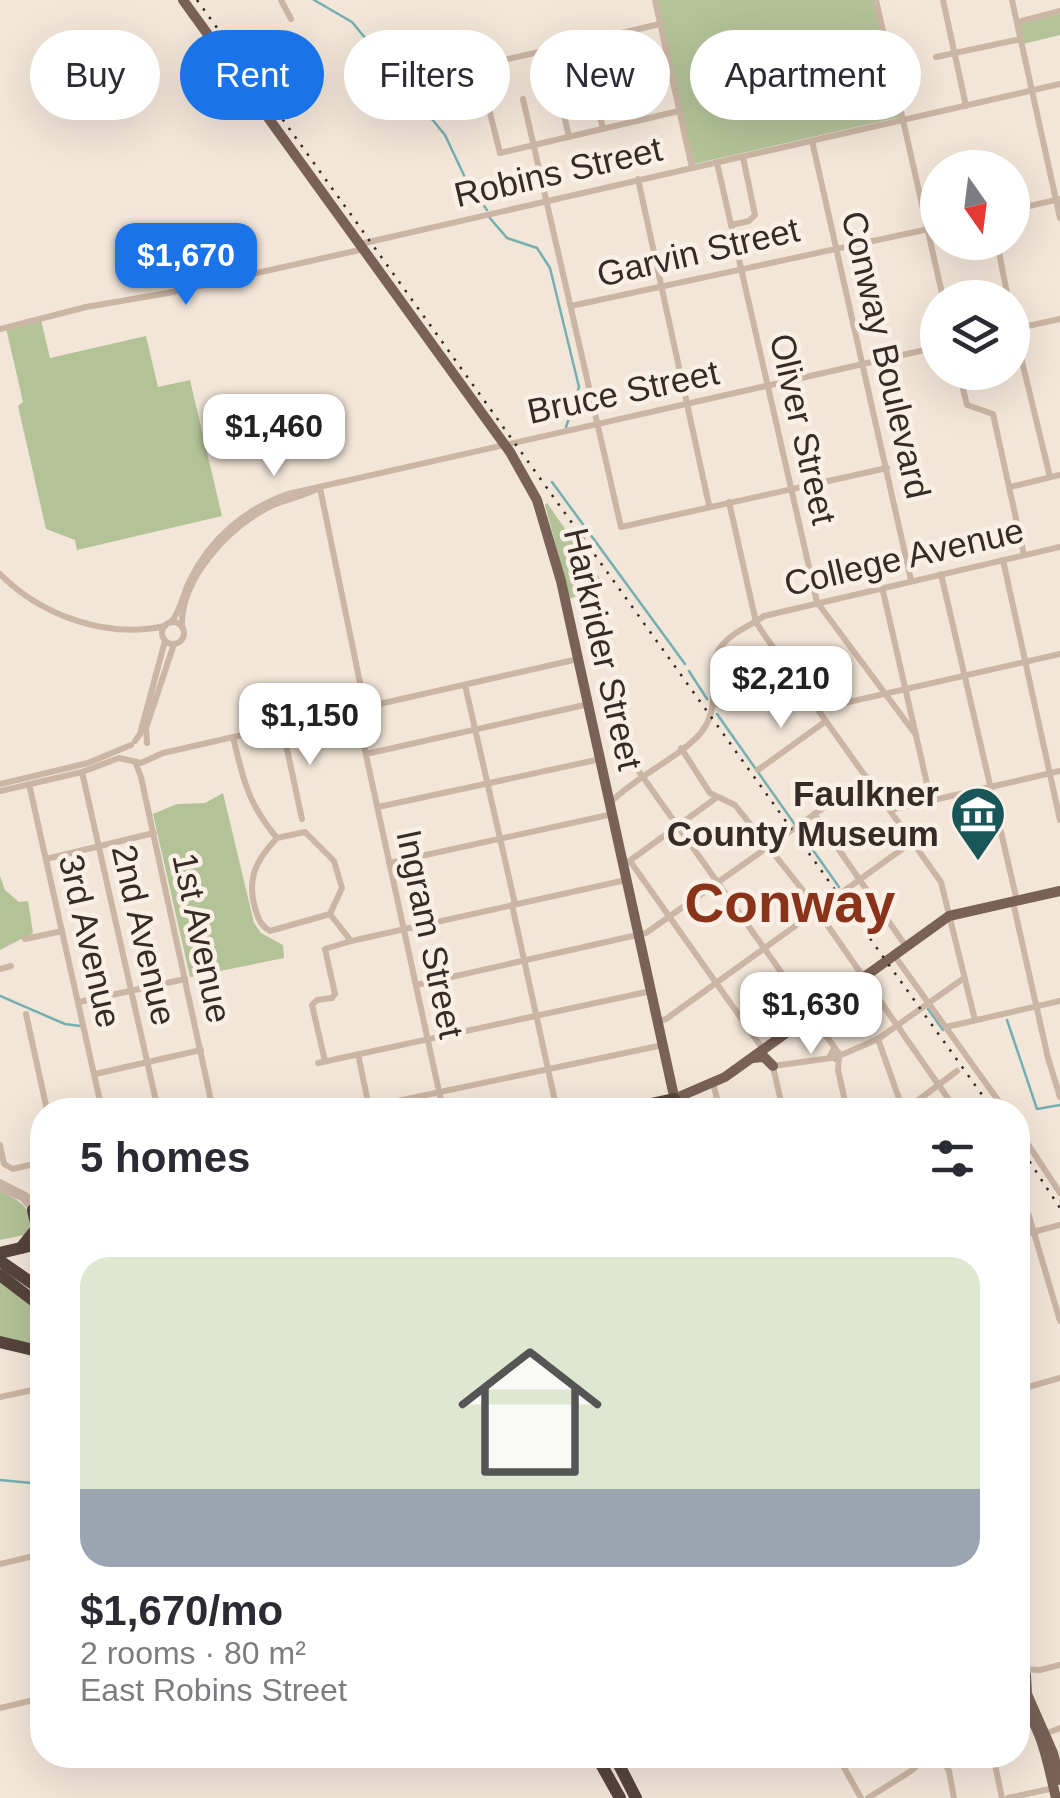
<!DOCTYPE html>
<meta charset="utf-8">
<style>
body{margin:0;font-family:Helvetica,sans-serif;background:#f2f2f3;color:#2b2b33;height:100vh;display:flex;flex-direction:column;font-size:38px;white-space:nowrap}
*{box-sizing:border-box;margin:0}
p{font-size:32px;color:#7c7c81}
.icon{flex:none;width:55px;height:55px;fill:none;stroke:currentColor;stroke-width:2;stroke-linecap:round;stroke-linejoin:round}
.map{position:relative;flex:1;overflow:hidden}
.sheet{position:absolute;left:30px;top:1098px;width:1000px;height:670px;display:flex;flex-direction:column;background:#fff;border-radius:40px;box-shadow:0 10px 40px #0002}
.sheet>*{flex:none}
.guide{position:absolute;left:30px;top:30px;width:1000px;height:90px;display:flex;gap:20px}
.needle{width:65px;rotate:166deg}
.tools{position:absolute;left:920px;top:150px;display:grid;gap:20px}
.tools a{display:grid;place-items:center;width:110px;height:110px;border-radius:50%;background:#fff;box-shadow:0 10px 40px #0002;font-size:50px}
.price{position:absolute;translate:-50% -85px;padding:0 22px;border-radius:20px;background:#fff;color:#222;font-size:32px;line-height:65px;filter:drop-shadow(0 2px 5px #0008)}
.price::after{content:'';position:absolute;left:50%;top:60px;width:30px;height:22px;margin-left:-15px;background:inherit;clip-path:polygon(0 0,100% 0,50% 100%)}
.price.selected{background:#1a73e8;color:#fff}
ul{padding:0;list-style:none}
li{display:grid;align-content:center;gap:20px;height:530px;padding:0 50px}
li span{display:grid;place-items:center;height:310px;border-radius:30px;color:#555}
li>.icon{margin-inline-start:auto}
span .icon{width:180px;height:180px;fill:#fffc;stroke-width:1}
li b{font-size:42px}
h2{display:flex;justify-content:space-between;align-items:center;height:120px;padding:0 50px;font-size:42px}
.chip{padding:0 35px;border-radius:45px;background:#fff;box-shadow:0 10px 40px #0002;font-size:35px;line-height:90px}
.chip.selected{background:#1a73e8;color:#fff}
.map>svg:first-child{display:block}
.green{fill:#b4c298}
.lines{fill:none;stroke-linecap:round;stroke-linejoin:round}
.stream{stroke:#76afb1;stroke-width:2.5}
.minor{stroke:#cbb5a4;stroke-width:6}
.major{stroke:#796156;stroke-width:10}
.highway{stroke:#57443c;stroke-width:12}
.rail{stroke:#362b26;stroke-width:2.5;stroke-dasharray:2.5 8;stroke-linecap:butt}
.labels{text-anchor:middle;stroke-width:9;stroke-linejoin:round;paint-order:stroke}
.street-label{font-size:35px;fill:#362b26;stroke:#faf0e5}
.poi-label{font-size:35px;font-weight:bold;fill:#362b26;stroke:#faf0e5;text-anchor:end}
.town-label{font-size:55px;font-weight:bold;fill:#89331b;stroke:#faf0e5}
</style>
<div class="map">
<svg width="1060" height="1798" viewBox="0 0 1060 1798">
<rect width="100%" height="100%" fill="#f2e6d8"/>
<g class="green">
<path d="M656 0H874L900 117 694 164Z"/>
<path d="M1060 14V35L1023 44 1020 25 1023 23Z"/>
<path d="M41 320 50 358 146 336 158 387 190 380 222 516 77 550 75 540 46 529 18 406 23 402 6 328Z"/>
<path d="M547 503 603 583 570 599 545 505Z"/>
<path d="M223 793 254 923 261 933 283 945 284 958 190 977 153 814 177 804 205 803Z"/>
<path d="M0 876 5 890 19 902 28 901 33 933 0 950Z"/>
<path d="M0 1191C18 1199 27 1206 36 1224L24 1235 0 1240Z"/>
<path d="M0 1280 42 1311V1349L0 1339Z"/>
</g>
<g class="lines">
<g class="stream">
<path d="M314 0 352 22 445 135 469 186 487 210"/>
<path d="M489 217 507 238 537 248 550 268 579 387 566 427"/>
<path d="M552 482 685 664"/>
<path d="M689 671 707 699"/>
<path d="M717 714 839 887"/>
<path d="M0 996 65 1024 80 1026"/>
<path d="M928 1009 943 1030"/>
<path d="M1007 1020 1037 1109 1060 1105"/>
<path d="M0 1480 42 1484"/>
</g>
<g class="minor">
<path d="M281 0 291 19"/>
<path d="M655 0 692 168"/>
<path d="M876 0 943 298"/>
<path d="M943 0 966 106"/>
<path d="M1012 0 1060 218"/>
<path d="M1018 22 1060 11"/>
<path d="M936 57 1021 39"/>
<path d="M508 59 660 24"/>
<path d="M626 75 637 121"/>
<path d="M593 85 603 129"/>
<path d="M559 93 569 137"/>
<path d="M523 99 621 527 887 468"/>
<path d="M489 109 500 153 679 111"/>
<path d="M812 141 911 580"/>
<path d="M717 163 817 602 916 735"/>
<path d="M638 179 709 505"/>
<path d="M1012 210 1060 199"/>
<path d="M731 225 749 221 755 215 743 157"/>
<path d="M997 242 1008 298"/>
<path d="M360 244 1060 84"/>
<path d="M571 306 938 227"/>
<path d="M1012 320 1050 477"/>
<path d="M0 329 86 307 168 293 364 249"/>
<path d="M1014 329 1060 319"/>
<path d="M959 372 967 405 993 414 1024 555"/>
<path d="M1010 487 1060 475"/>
<path d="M320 488 365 707"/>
<path d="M729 502 756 622 763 633 941 882 975 1020"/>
<path d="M1003 560 1060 820"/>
<path d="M0 574C42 616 107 639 165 626"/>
<path d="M941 574 1017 901"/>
<path d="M882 587 931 801"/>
<path d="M171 622C181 611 183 593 190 580 210 539 245 509 288 494L938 347"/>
<circle cx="173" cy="633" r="11"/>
<path d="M182 627C180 579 228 529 267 508 283 500 303 497 319 488"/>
<path d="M465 685 515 904"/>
<path d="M716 704 739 707 791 671"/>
<path d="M356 709 443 1110"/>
<path d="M818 709 1060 654"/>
<path d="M282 726 302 819"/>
<path d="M611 732 837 1051"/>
<path d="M233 737C243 779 248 804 277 838"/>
<path d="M135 741 140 734 165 641"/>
<path d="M147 743 146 728 174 644"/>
<path d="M681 748 710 793 735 805 805 893 956 1110"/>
<path d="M366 754 589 704"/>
<path d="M136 764 141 777 213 1110"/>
<path d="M758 770 826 721"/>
<path d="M82 772 158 1110"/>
<path d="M0 784 88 763 131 745"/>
<path d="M29 784 102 1110"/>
<path d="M0 791 82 772 119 758 141 763 163 753 578 659"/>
<path d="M611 802C635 777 687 753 703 730 725 698 701 665 725 642 735 631 752 625 764 616L1060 547"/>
<path d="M378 807 601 759"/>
<path d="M890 810 1060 771"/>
<path d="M814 814 905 945"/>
<path d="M46 859 154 833"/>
<path d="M630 861 765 1052"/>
<path d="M628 862 716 798"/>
<path d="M389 863 613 814"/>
<path d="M1013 902 1048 1058 1060 1097"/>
<path d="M512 905 557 1110"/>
<path d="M330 914 342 888 334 861 305 832 277 838C255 861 246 880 256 911 259 921 261 925 270 931L330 914 351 941 626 880"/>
<path d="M25 939 62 931"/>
<path d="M894 955 1005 1110"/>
<path d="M0 969 11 966"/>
<path d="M416 985 646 933 867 777"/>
<path d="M79 1002 185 979"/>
<path d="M26 1014 47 1110"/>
<path d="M658 1021 666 1019 912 842"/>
<path d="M946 1027 1060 1001"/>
<path d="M878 1039 903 1110"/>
<path d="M833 1050 839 1053 835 1059 830 1056Z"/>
<path d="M358 1054 369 1107 663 1045"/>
<path d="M839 1056 878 1039 964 978"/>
<path d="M839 1057 838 1070 847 1110"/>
<path d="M325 1061 312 1005 317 1000 332 998 335 994 325 949 351 941"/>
<path d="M318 1063 651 991"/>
<path d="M773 1066 831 1058"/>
<path d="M773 1067 783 1110"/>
<path d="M95 1074 201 1050"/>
<path d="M713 1083 720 1110"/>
<path d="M905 1110 957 1071"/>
<path d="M1018 1129 1060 1193"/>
<path d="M0 1145 4 1164 13 1169 42 1162"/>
<path d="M0 1182 27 1196 42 1215"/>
<path d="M0 1188 22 1198 32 1209"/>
<path d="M1018 1196 1029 1216 1060 1321"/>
<path d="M1018 1236 1060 1225"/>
<path d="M1018 1390 1060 1378"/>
<path d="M0 1397 42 1388"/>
<path d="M0 1564 42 1554"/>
<path d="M1022 1669 1040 1670 1060 1665"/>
<path d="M0 1708 42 1698"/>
<path d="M1045 1734 1060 1728"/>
<path d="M837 1755 861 1798"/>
<path d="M940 1755 949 1771 954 1798"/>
<path d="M993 1755 1002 1798"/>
<path d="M868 1798 911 1771 929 1755"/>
<path d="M1008 1798 1054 1788"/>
</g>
<g class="major">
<path d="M183 0 510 452 537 500 561 581 677 1110"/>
<path d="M753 1058 764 1057 773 1066"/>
<path d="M674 1099 725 1077 949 916 1060 891"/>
<path d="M1018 1668 1026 1675 1027 1694 1053 1753 1060 1780"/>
<path d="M1018 1700C1042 1725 1048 1765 1056 1798"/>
</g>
<g class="highway">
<path d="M623 1110 674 1099"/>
<path d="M21 1248 37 1228 33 1210"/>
<path d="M0 1253 42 1243"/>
<path d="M0 1261 42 1290"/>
<path d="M0 1275 42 1307"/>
<path d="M0 1342 42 1352"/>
<path d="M596 1755 620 1798"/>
<path d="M614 1755 636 1798"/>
</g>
<g class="rail">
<path d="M197 0 993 1110"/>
<path d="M1018 1144 1060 1208"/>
</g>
</g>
<defs>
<g id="museum-pin" transform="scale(2.875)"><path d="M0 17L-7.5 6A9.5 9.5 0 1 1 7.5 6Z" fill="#195659" stroke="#faf0e5"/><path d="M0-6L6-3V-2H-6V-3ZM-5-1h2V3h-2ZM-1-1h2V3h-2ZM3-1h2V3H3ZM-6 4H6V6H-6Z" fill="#fff"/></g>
</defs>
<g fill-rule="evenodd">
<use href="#museum-pin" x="978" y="814"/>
</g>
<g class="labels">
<g class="street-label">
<text transform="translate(558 172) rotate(-13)" y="12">Robins Street</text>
<text transform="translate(698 252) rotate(-13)" y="12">Garvin Street</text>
<text transform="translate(886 355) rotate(77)" y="12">Conway Boulevard</text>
<text transform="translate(623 392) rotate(-12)" y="12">Bruce Street</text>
<text transform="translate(803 429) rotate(77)" y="12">Oliver Street</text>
<text transform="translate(904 557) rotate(-13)" y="12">College Avenue</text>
<text transform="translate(603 649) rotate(77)" y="12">Harkrider Street</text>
<text transform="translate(430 934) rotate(78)" y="12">Ingram Street</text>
<text transform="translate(144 935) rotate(77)" y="12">2nd Avenue</text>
<text transform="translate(202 938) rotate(78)" y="12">1st Avenue</text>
<text transform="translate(90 941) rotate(77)" y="12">3rd Avenue</text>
</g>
<g class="poi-label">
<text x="939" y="806">Faulkner<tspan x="939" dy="40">County Museum</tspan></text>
</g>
<g class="town-label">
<text x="790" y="922">Conway</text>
</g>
</g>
</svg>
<div class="tools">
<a><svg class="needle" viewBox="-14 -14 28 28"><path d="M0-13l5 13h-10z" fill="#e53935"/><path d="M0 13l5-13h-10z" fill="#7c7c81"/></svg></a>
<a><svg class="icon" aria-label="layers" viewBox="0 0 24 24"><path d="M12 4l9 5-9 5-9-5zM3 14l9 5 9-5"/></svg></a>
</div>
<b class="price selected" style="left:186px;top:308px">$1,670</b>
<b class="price" style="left:274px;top:479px">$1,460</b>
<b class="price" style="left:781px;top:731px">$2,210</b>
<b class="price" style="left:310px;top:768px">$1,150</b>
<b class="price" style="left:811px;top:1057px">$1,630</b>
<div class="guide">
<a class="chip">Buy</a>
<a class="chip selected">Rent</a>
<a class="chip">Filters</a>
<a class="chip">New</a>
<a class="chip">Apartment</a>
</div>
<section class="sheet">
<h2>5 homes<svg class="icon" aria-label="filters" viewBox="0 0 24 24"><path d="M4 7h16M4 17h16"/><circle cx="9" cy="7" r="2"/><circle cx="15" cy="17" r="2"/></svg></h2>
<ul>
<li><span style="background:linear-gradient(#dfe7d0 75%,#9aa5b1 0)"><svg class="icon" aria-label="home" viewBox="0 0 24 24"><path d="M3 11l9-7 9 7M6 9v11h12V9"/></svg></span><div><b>$1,670/mo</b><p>2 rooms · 80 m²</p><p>East Robins Street</p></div></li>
</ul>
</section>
</div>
